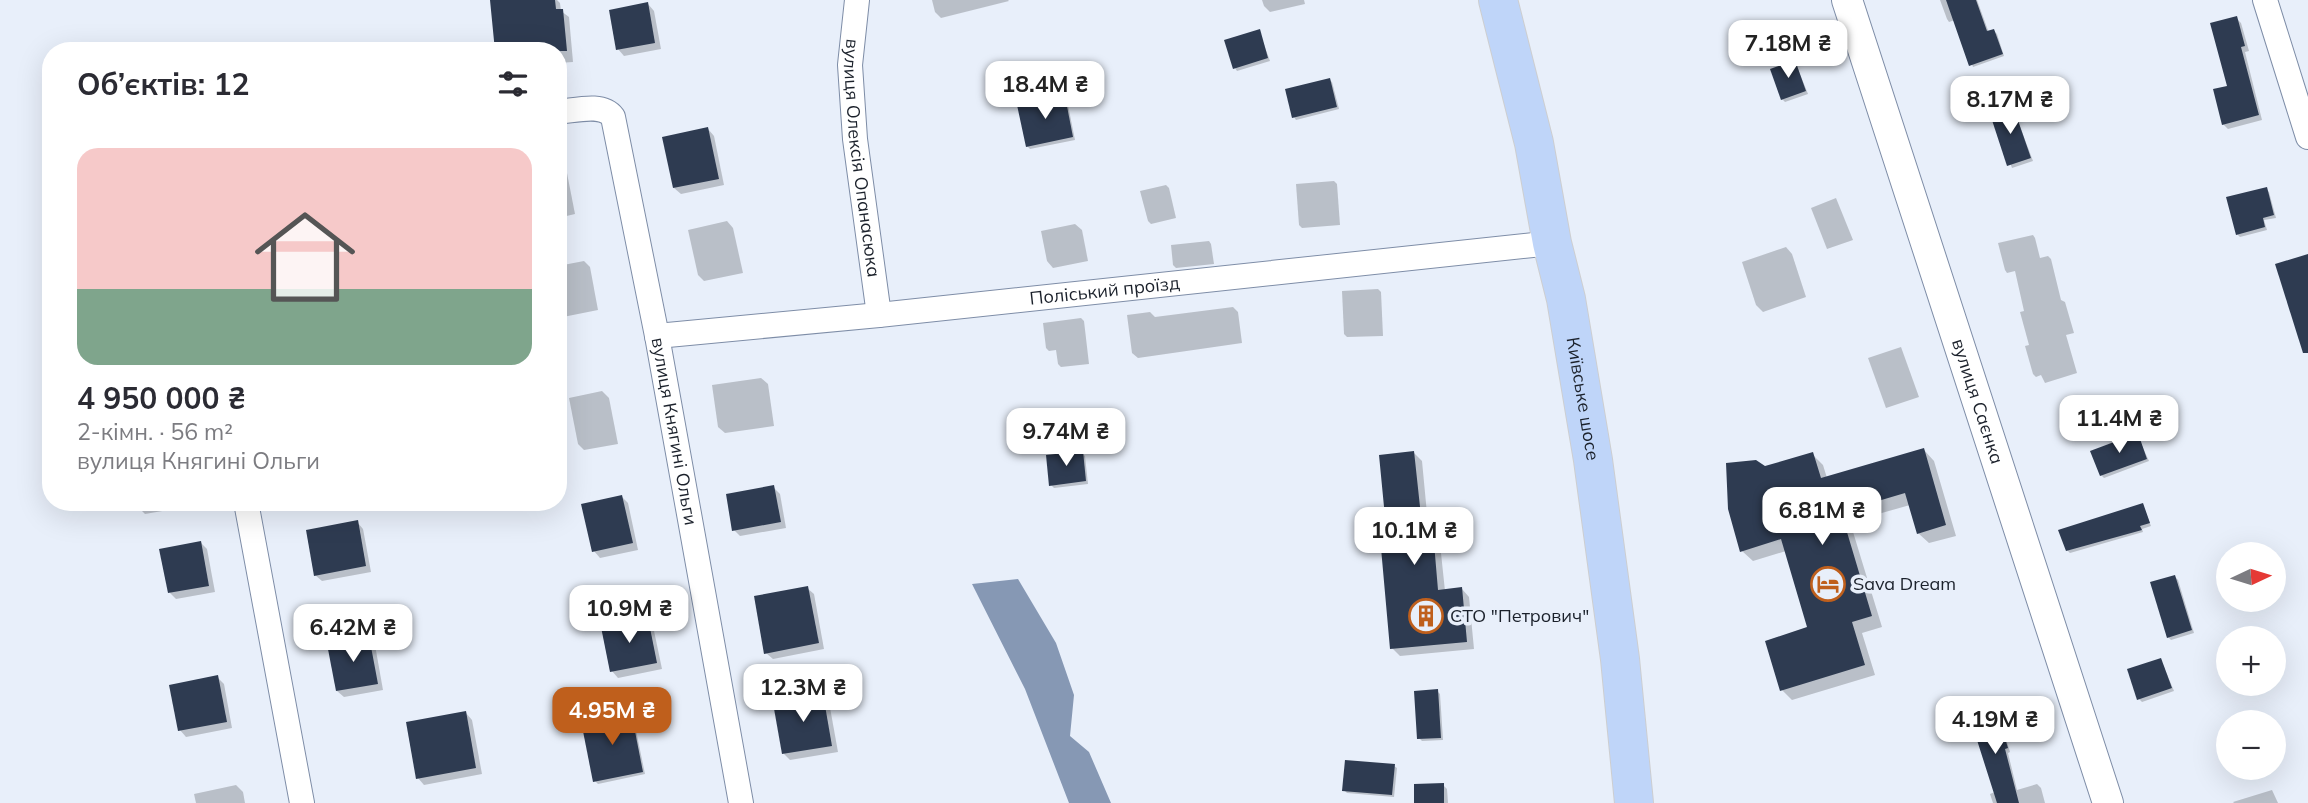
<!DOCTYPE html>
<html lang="uk">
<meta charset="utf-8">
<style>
body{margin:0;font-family:Mulish,sans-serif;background:#f7f7f7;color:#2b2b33;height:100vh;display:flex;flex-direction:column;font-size:26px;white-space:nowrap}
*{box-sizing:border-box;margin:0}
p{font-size:23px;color:#7c7c81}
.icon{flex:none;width:38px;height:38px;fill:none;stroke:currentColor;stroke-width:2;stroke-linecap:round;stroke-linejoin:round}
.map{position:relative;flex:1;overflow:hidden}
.details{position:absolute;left:42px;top:42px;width:525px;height:469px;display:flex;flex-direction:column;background:#fff;border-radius:28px;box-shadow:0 7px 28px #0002}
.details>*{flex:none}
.needle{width:46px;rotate:86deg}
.tools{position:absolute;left:2216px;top:542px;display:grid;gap:14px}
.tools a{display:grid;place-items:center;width:70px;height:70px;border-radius:50%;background:#fff;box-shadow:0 7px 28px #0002;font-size:35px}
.price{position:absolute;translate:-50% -60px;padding:0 16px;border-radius:14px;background:#fff;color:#222;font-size:23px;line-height:46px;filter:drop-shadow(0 2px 4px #0008)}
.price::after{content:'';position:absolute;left:50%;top:42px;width:21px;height:16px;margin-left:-10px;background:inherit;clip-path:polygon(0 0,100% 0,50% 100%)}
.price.on{background:#bf5f1c;color:#fff}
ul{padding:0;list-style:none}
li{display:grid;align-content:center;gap:14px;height:371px;padding:0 35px}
li span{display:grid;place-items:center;height:217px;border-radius:21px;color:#555}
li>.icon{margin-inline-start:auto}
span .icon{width:126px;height:126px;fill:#fffc;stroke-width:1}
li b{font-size:30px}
h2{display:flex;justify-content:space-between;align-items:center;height:84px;padding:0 35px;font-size:30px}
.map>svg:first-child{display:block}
.water{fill:#8698b4}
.shadow{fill:#0003}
.building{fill:#2e3b51}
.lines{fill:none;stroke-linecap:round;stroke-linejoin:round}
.minor-casing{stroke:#7e8da7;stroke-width:26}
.tertiary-casing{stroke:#7e8da7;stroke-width:32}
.primary-casing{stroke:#cdced0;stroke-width:40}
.minor{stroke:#fff;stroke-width:24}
.tertiary{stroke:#fff;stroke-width:30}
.primary{stroke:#bfd5f9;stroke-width:38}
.labels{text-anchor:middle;stroke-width:7;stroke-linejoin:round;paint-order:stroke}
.street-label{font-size:18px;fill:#1b212b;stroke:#e8effa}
.poi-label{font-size:18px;fill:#1b212b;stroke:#e8effa;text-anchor:start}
</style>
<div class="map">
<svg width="2308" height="803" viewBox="0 0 2308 803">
<rect width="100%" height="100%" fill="#e8effa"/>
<path class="water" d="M1018 579 1056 643 1074 695 1070 736 1089 752 1111 803H1069L1025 689 972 584Z"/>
<g class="shadow">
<path d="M515 0H557L560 3 561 11 569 17 573 62 558 63V51Z"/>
<path d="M932 0H1008L1009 1 941 18 935 12Z"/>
<path d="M1262 0H1304L1305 4 1270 12 1264 6Z"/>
<path d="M1940 0H1977L1989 33 1994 31 1997 34 2004 56 1973 67 1955 20 1949 22 1947 19Z"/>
<path d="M648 4 654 11 661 49 624 56 618 49Z"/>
<path d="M2236 18 2241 23 2249 51 2245 52 2262 120 2228 129 2223 124Z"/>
<path d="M1259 31 1270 61 1237 71 1235 68Z"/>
<path d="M1795 62 1808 94 1785 102 1782 99Z"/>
<path d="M1329 80 1332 82 1339 109 1296 120 1294 117Z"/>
<path d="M1065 97 1067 100 1075 140 1030 149 1027 146Z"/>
<path d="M2013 108 2033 161 2012 168 1992 115Z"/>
<path d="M708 129 714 136 724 185 681 194 674 188Z"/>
<path d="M558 162 566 168 575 214 558 218Z"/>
<path d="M1334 181 1337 184 1340 225 1302 228 1299 225 1296 184Z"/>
<path d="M1166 185 1169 188 1176 218 1151 224 1148 221 1140 191Z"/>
<path d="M2266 189 2269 192 2276 218 2264 220 2267 230 2240 237 2237 234Z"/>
<path d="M1836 198 1853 240 1827 249 1811 208Z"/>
<path d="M727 221 733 228 743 273 704 281 698 275 688 230Z"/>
<path d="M1075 224 1082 230 1088 261 1053 268 1047 261 1041 231Z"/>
<path d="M2033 235 2035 238 2040 258 2048 256 2051 259 2061 300 2065 302 2074 333 2066 335 2077 373 2045 383 2041 375 2036 377 2033 374 2025 346 2029 345 2020 312 2024 311 2015 271 2007 273 2005 270 1998 243Z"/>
<path d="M1209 241 1211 244 1214 264 1176 268 1173 265 1171 245Z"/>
<path d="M1786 247 1792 254 1806 297 1763 312 1756 305 1742 262Z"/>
<path d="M584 261 590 267 598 310 558 318V266Z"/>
<path d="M1378 289 1381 292 1383 336 1347 337 1344 334 1342 291Z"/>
<path d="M1233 307 1238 312 1242 343 1138 358 1132 353 1127 315 1150 312 1155 317Z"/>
<path d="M1081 318 1084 321 1089 364 1061 367 1058 364 1056 350 1049 351 1046 348 1043 323Z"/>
<path d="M1901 347 1919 397 1886 408 1868 358Z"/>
<path d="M761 378 768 384 774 426 725 433 718 427 712 385Z"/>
<path d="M602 391 609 398 618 444 584 450 578 444 569 398Z"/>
<path d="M2137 435 2149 461 2104 478 2101 475Z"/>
<path d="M1924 450 1934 461 1956 536 1929 543 1918 533 1910 505 1850 522 1882 627 1862 633 1875 675 1792 700 1782 690 1809 628 1786 551 1753 561 1742 551 1765 468 1812 454 1823 465 1827 478Z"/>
<path d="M1082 453 1085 456 1088 484 1054 488 1051 485Z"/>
<path d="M1414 453 1422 461 1430 545H1433L1441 553 1445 591 1462 589 1469 597 1474 649 1400 656 1392 648 1390 549Z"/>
<path d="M773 487 780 494 786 528 740 536 734 530Z"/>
<path d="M622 497 628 503 638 550 600 558 594 551Z"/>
<path d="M138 502H196L197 505 145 514 139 508Z"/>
<path d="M2143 505 2151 526 2142 529 2143 532 2070 553 2067 550Z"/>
<path d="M357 522 363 529 371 572 322 581 315 575Z"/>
<path d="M201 543 207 549 215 592 176 599 170 593Z"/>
<path d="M2175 577 2178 580 2194 633 2171 640 2168 637Z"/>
<path d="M807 588 814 594 824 649 773 659 766 653Z"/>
<path d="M647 620 653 626 662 669 618 678 612 671Z"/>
<path d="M368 638 375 645 383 690 344 697 337 691Z"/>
<path d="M2161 660 2174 691 2142 702 2139 699Z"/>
<path d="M217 677 224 684 232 728 186 737 180 730Z"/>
<path d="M1437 691 1440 694 1443 740 1422 741 1419 738Z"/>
<path d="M822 696 829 702 838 752 790 760 784 754Z"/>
<path d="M1995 712 1999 716 2010 752 2008 753 2017 790 2037 784 2041 788 2045 803H1993L1990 794 1995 792Z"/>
<path d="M466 713 472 720 482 774 424 785 418 778Z"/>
<path d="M630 713 633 716 645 774 598 784 595 781Z"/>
<path d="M1394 766 1397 768 1394 797 1347 793 1344 790Z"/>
<path d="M236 785 243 792 245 803H196L194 794Z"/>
<path d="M1443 785 1447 789 1448 803H1416Z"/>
<path d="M2272 790 2278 803H2234L2233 802Z"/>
</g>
<g class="building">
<path d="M490 0H555L556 9H563L567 51H495Z"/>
<path d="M1946 0H1976L1987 31 1994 29 2003 54 1969 66Z"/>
<path d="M648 2 655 43 616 50 609 10Z"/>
<path d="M2237 16 2245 46 2241 47 2259 115 2222 125 2213 89 2227 86 2210 23Z"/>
<path d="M1260 29 1268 58 1233 69 1224 40Z"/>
<path d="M1795 60 1806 91 1781 100 1770 69Z"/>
<path d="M1330 78 1337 107 1292 118 1285 89Z"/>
<path d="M1065 96 1073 137 1026 147 1017 105Z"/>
<path d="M2013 106 2031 158 2007 166 1990 114Z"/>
<path d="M708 127 719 179 673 188 662 137Z"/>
<path d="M2267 187 2274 215 2263 218 2265 227 2236 235 2226 197Z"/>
<path d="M2308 254V353H2303L2275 264Z"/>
<path d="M2138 433 2147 459 2100 476 2090 451Z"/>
<path d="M1924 448 1946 525 1917 534 1905 493 1841 512 1872 616 1852 622 1865 665 1780 691 1765 641 1807 627 1781 539 1740 552 1728 509 1726 463 1756 460 1765 466 1813 452 1821 478Z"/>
<path d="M1083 451 1086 481 1049 486 1046 455Z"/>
<path d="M1414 451 1424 544 1434 543 1438 590 1462 587 1467 642 1390 649 1381 548H1388L1379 455Z"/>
<path d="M774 485 781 522 732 531 726 494Z"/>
<path d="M622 495 633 543 592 552 581 504Z"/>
<path d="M2143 503 2150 523 2140 526 2142 530 2066 551 2058 530Z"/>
<path d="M358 520 366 566 314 576 306 530Z"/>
<path d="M201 541 209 586 168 593 159 549Z"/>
<path d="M2175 575 2192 630 2167 638 2150 582Z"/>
<path d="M808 586 819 643 764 654 754 596Z"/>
<path d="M648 618 657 663 610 672 601 627Z"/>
<path d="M369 636 378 684 336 691 327 644Z"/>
<path d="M2161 658 2172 688 2137 700 2127 669Z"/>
<path d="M218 675 227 722 178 731 169 685Z"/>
<path d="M1438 689 1441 738 1417 739 1414 691Z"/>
<path d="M823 694 832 746 782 754 773 703Z"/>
<path d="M1996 710 2008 748 2005 749 2019 803H1997L1970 718Z"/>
<path d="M466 711 476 768 416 779 406 722Z"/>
<path d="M631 711 643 772 593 782 581 721Z"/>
<path d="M1345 760 1395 764 1392 795 1342 791Z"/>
<path d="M1444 783V803H1414V784Z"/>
</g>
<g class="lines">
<g class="minor-casing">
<g id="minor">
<path id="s1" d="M857 0 850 65 855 139 879 315"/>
<path d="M2265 0 2308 137"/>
<path id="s2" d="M558 112C574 111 602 102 613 117L657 336 741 803"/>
<path id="s3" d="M657 336 879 315 1552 243"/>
<path d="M246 502 302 803"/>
</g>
</g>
<g class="tertiary-casing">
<g id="tertiary">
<path id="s4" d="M1847 0 2108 803"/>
</g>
</g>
<g class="primary-casing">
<g id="primary">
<path id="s5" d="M1498 0 1534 143 1552 243 1566 299 1593 460 1620 659 1634 803"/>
</g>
</g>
<use href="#minor" class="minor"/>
<use href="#tertiary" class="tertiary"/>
<use href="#primary" class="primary"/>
</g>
<defs>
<g id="hotel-ring" transform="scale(1.75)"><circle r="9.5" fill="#e8effa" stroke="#bf5f1c" stroke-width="1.5"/><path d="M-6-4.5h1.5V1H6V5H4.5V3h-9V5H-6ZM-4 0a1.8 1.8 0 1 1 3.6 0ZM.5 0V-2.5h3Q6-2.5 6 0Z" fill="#bf5f1c"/></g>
<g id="building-ring" transform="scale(1.75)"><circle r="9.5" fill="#e8effa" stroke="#bf5f1c" stroke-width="1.5"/><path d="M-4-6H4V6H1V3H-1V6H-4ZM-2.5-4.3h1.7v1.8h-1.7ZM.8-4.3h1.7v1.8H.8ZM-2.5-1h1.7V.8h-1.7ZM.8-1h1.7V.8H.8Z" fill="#bf5f1c"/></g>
</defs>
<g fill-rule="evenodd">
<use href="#hotel-ring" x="1828" y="584"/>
<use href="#building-ring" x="1426" y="616"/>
</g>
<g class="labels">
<g class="street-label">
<text dy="6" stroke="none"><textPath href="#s1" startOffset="159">вулиця Олексія Опанасюка</textPath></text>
<text dy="6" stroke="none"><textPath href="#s3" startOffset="450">Поліський проїзд</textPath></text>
<text dy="6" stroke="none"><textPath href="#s5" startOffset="408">Київське шосе</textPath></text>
<text dy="6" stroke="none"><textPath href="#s4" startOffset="422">вулиця Саєнка</textPath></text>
<text dy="6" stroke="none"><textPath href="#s2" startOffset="378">вулиця Княгині Ольги</textPath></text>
</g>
<g class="poi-label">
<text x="1853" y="590">Sava Dream</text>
<text x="1450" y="622">СТО "Петрович"</text>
</g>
</g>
</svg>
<div class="tools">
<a><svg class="needle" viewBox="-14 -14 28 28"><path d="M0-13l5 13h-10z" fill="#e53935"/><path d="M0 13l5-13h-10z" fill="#7c7c81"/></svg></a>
<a>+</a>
<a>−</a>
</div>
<b class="price" style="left:1788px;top:80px">7.18M ₴</b>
<b class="price" style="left:1045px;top:121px">18.4M ₴</b>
<b class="price" style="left:2010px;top:136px">8.17M ₴</b>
<b class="price" style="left:2119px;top:455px">11.4M ₴</b>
<b class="price" style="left:1066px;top:468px">9.74M ₴</b>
<b class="price" style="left:1822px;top:547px">6.81M ₴</b>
<b class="price" style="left:1414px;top:567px">10.1M ₴</b>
<b class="price" style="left:629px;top:645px">10.9M ₴</b>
<b class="price" style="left:353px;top:664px">6.42M ₴</b>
<b class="price" style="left:803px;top:724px">12.3M ₴</b>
<b class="price on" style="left:612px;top:747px">4.95M ₴</b>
<b class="price" style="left:1995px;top:756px">4.19M ₴</b>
<section class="details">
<h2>Об’єктів: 12<svg class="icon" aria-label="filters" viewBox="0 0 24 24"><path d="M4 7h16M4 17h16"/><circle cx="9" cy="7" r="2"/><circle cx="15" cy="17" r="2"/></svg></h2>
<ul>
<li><span style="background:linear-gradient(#f6c9c9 65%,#7fa58c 0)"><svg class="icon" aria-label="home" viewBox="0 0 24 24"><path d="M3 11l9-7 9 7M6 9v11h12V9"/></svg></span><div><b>4 950 000 ₴</b><p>2-кімн. · 56 m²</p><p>вулиця Княгині Ольги</p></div></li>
</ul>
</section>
</div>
